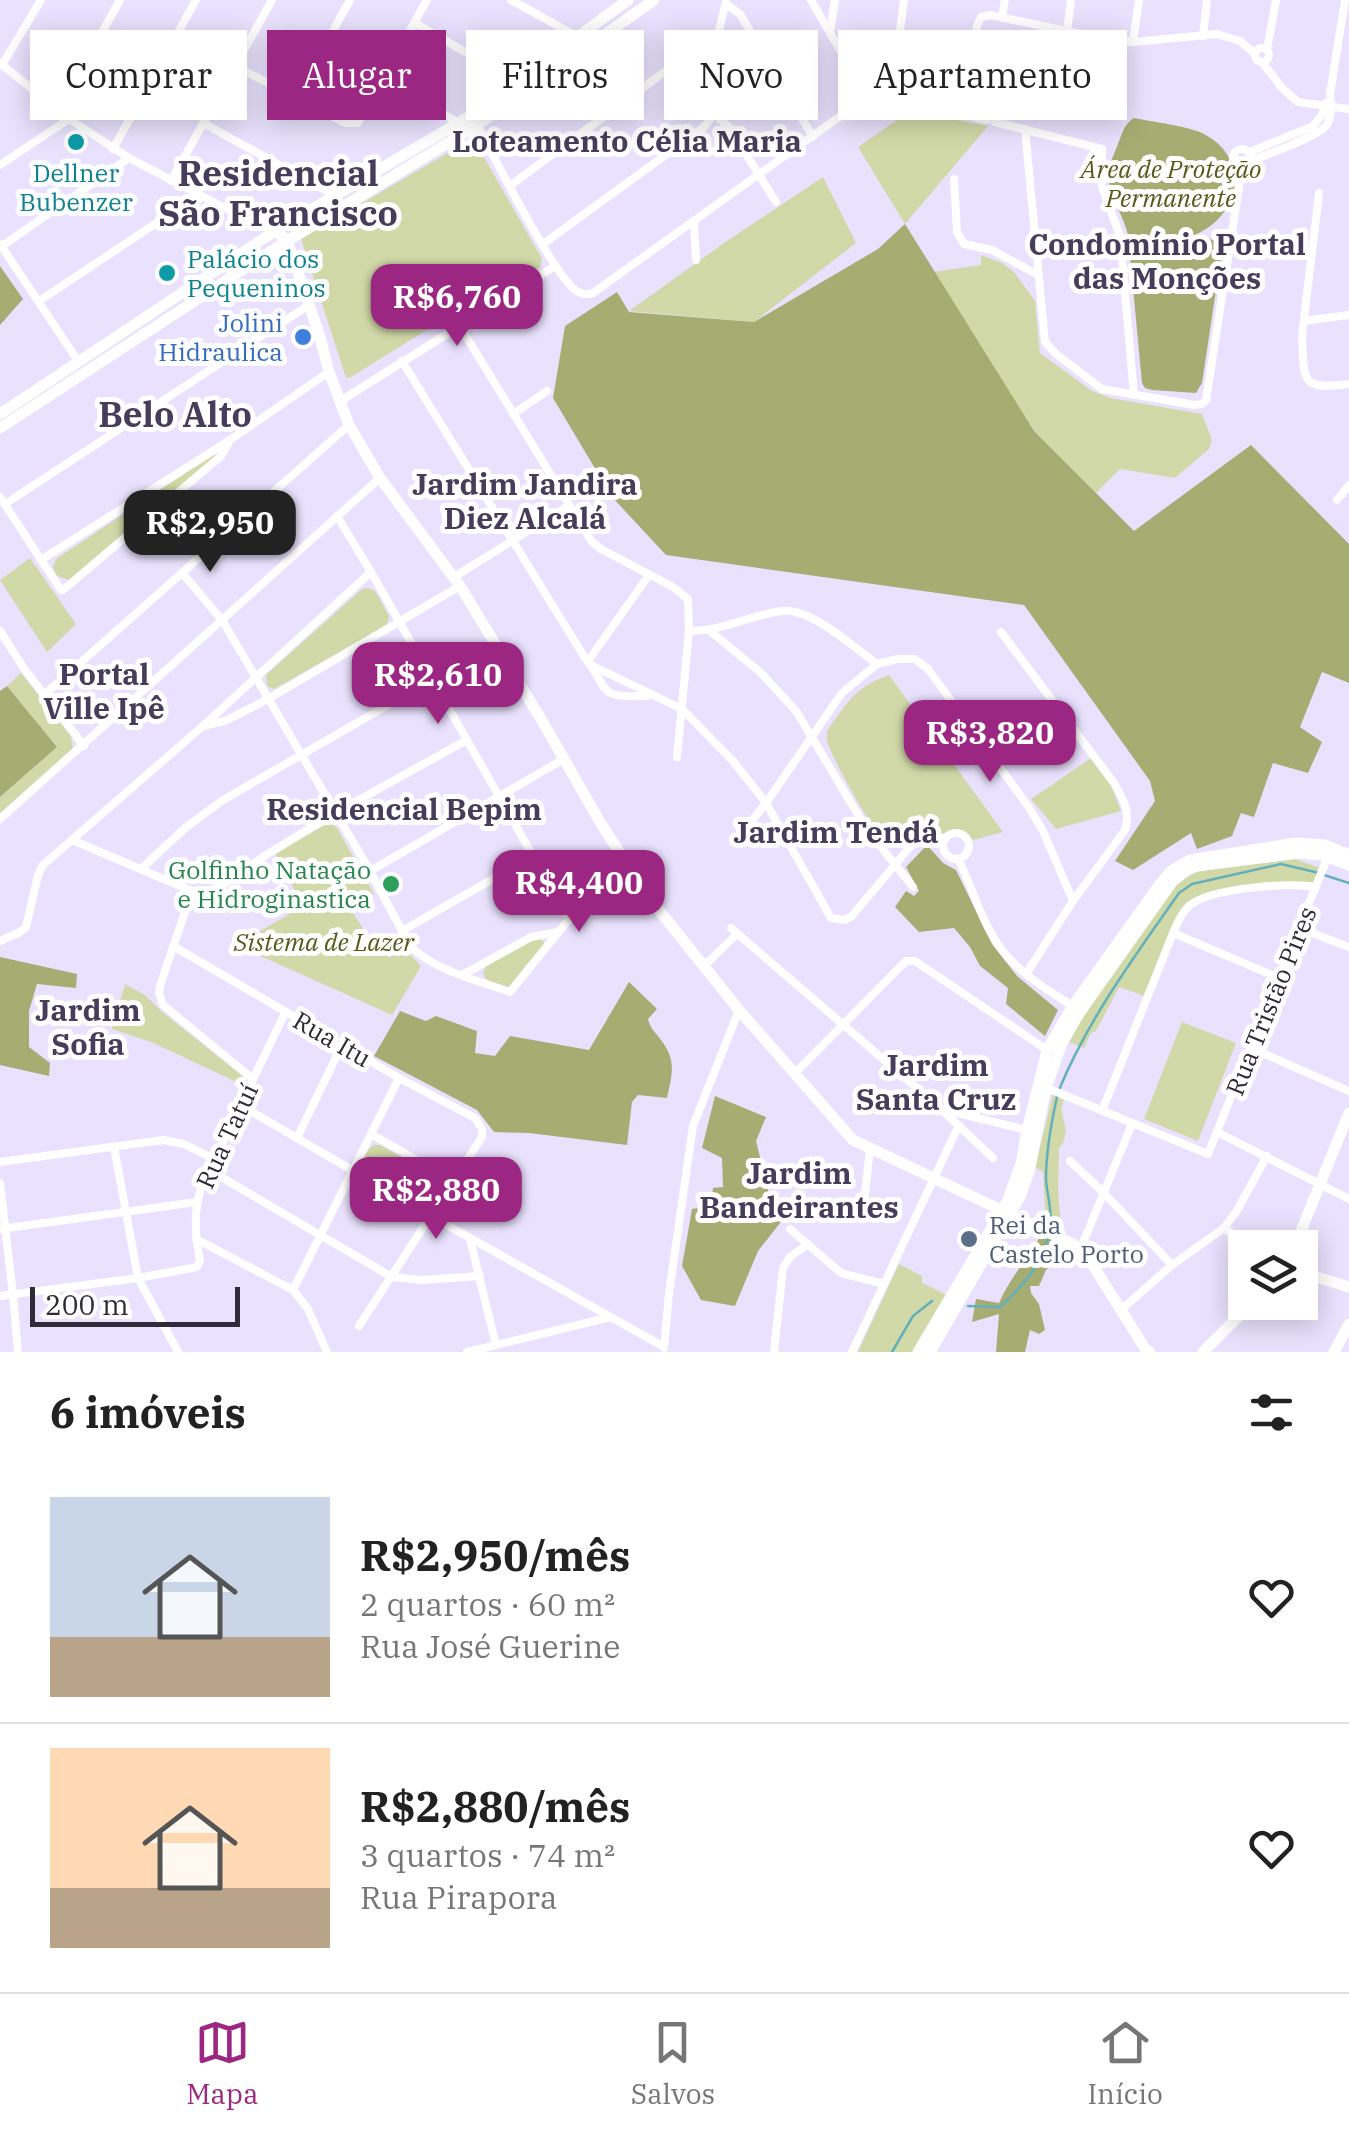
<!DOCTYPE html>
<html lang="pt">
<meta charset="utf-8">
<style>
body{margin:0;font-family:"IBM Plex Serif",serif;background:#f2f2f2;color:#222;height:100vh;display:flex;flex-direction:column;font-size:38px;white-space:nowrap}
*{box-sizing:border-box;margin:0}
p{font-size:32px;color:#767676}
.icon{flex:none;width:55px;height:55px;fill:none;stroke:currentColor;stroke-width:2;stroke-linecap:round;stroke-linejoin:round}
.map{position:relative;height:1352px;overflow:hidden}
.drawer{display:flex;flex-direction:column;background:#fff;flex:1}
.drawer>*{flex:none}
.banner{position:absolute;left:30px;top:30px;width:1290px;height:90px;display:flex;gap:20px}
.tools{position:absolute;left:1228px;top:1230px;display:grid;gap:20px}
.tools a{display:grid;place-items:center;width:90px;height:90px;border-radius:0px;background:#fff;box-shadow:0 5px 25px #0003;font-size:50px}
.scale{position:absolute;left:30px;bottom:25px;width:210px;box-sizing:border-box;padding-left:10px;border:5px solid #2f2b39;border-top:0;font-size:28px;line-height:35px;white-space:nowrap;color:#2f2b39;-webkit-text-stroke:8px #fff;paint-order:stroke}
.price{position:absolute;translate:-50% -85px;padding:0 22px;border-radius:20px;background:#9c2782;color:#fff;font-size:32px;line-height:65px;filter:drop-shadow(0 2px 5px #0008)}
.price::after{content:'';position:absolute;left:50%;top:60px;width:30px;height:22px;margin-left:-15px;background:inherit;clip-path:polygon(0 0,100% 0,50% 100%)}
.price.on{background:#222;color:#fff}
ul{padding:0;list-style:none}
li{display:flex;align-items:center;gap:30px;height:250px;padding:0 50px}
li+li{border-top:2px solid #e0e0e0}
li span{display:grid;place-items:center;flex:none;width:280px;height:200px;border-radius:0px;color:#555}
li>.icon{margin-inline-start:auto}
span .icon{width:120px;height:120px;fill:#fffc;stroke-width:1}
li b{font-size:42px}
h2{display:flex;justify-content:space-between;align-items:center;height:120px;padding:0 50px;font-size:42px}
.pill{padding:0 35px;border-radius:0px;background:#fff;box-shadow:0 5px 25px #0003;font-size:35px;line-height:90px}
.pill.on{background:#9c2782;color:#fff}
.menu{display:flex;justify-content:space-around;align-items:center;height:140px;border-top:2px solid #e0e0e0;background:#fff;font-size:28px;color:#767676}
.menu a{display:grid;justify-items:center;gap:5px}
.menu .on{color:#9c2782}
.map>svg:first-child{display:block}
.green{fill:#d2d9a8}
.forest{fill:#a6ad73}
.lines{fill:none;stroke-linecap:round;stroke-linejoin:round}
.stream{stroke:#62b0bc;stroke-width:2.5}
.street{stroke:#fff;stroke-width:8}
.secondary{stroke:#fff;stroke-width:11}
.culture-dot{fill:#0f9aa8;stroke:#fff;stroke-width:4}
.shop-dot{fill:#3f7fe0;stroke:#fff;stroke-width:4}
.leisure-dot{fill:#2e9e5b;stroke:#fff;stroke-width:4}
.service-dot{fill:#5c6f8a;stroke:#fff;stroke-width:4}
.labels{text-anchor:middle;stroke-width:10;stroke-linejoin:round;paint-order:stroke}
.park-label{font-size:25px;font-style:italic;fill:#555a19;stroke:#fff}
.culture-label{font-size:25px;fill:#0d838f;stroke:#fff}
.shop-label{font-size:25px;fill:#366cbe;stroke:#fff;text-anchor:end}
.leisure-label{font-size:25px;fill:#27864d;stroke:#fff;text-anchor:end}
.street-label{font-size:25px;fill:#2f2b39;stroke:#fff}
.service-label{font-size:25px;fill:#4e5e75;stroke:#fff;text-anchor:start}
.quarter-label{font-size:30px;font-weight:bold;fill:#463d5a;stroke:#fff}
.district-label{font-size:35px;font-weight:bold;fill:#463d5a;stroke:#fff}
</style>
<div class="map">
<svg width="1349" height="1352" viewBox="0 0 1349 1352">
<rect width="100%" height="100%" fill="#e9e1fd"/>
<g class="green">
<path d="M917 106 941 117 988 126 905 224 858 147Z"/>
<path d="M468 141 476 143 542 259 540 267 457 313 442 289 425 299 438 323 351 377 346 378 301 239Z"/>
<path d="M823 177 856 243 754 322 629 311 724 243Z"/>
<path d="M981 255 1002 263 1014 272 1035 301 1040 353 1092 391 1110 398 1202 414 1212 440 1209 449 1175 478 1120 469 1096 493 1034 431 933 272 981 265Z"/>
<path d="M214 454 217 456 69 580 57 576 53 568 56 559Z"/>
<path d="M30 558 76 624 47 652 0 580Z"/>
<path d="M369 588 375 591 389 616 387 625 274 689 267 686 266 675 362 589Z"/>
<path d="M21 673 71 736 73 748 0 813V797L57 747 7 686Z"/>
<path d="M889 675 1003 832 973 840 961 832 945 834 924 831C915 837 900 853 890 847 876 839 836 764 829 747 826 739 827 739 827 731 846 704 856 686 889 675Z"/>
<path d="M1091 758 1111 785 1121 811 1056 829 1031 799Z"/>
<path d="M329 823 337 828 374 894 350 908 374 946 380 943 389 958 404 948 421 966 392 1015 236 945 303 906 275 853Z"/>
<path d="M1295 859 1320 868 1315 883 1267 882 1197 897 1187 903 1144 996 1119 987 1096 1031 1091 1033 1084 1048 1069 1042 1082 1018 1178 882 1201 870Z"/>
<path d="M539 938 544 942 545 946 511 986 505 988 486 979 483 974 486 965 534 939Z"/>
<path d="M125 984 145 995 161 1011 245 1078 244 1082 241 1084 151 1042 112 1029Z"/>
<path d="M1182 1022 1236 1043 1198 1141 1144 1119Z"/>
<path d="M1053 1094 1064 1100 1061 1108 1066 1131 1063 1143 1059 1148 1058 1187 1061 1230 1046 1222 1043 1172 1035 1167Z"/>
<path d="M374 1145H380L442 1179C446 1191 442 1195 435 1205L425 1207 365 1173 361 1163 369 1149Z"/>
<path d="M899 1264 922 1276V1283L949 1296 915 1352H858Z"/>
</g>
<g class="forest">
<path d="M1134 118C1152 122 1189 126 1204 134 1250 158 1241 214 1197 234L1223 244 1202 383 1196 393 1152 390 1145 388 1142 383 1128 235C1123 212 1104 191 1110 167 1111 159 1115 152 1118 144 1122 134 1124 124 1134 118Z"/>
<path d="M905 224 1034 431 1134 531 1251 445 1349 544V683L1322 672 1300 727 1322 742 1308 773 1273 763 1254 817 1241 813 1232 836 1197 849 1191 833 1133 870 1115 861 1155 801 1150 781 1024 605 666 555 612 497 553 398 565 326 617 292 629 312 754 322 878 249Z"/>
<path d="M0 266 23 299 0 325Z"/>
<path d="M7 686 57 747 0 797V691Z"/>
<path d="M927 845 943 863 956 870 992 944 1017 976 1058 1010 1045 1036 1006 1004 1008 988 980 966 970 947 954 928 919 932 895 907 906 891 914 896 919 891 906 867Z"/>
<path d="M0 957 77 974 76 988 37 984 29 1011V1047L50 1063 49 1076 0 1065Z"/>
<path d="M629 982 657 1009 648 1019C650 1028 655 1032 661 1040 677 1061 672 1074 667 1098L638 1095 632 1102 627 1145 529 1133 494 1132 477 1110 374 1056 400 1011 426 1021 436 1016 477 1031 475 1053 495 1056 510 1036 589 1050Z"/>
<path d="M715 1096 766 1117 756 1141 772 1206 791 1209 758 1251 735 1306 701 1300 682 1266 692 1209 711 1206 713 1188 723 1187 722 1158 702 1148Z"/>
<path d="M1042 1233 1068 1251 1046 1270 1039 1286H1030L1031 1293 1039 1304 1045 1330 1039 1334 1030 1330 1025 1352H996L999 1314 972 1322 976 1299 999 1303C1010 1277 1029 1258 1042 1233Z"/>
</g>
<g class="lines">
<g class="stream">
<path d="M1059 1090C1088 1019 1135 956 1179 893L1192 884 1281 864 1315 872 1349 883"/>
<path d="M1050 1228C1053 1212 1047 1196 1046 1179 1046 1152 1051 1124 1057 1097"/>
<path d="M968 1306 1000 1307C1021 1288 1042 1265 1048 1236"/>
<path d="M892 1352 913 1316 932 1301"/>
</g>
<g class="street">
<path d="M511 0 578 37"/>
<path d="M811 0 867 97"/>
<path d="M726 4 740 14 813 137"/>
<path d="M1002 16 1005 0"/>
<path d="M415 23 517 82"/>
<path d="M1067 31 1071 0"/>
<path d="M830 32 835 0"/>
<path d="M1203 36 1207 0"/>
<path d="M1133 42 1139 0"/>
<circle cx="1262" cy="55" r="7"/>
<path d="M1267 50 1276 0"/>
<path d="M1262 62 1282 88 1298 102 1349 109"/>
<path d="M0 63 69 119 129 158 250 221 275 231"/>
<path d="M2 65 41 0"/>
<path d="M235 66 345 123H358L427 0"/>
<path d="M971 73 977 26 981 17 990 15 1105 39 1133 42 1217 34 1240 41 1255 54"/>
<path d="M383 80 459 123"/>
<path d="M893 83C923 103 952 112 987 120"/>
<path d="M893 83 904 0"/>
<path d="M1033 91 1044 27"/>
<path d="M296 98 350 0"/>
<path d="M1094 104 1105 39"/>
<path d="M59 110 120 0"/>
<path d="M714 114C703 87 719 30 726 2"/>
<path d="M714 114 729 127 776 202"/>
<path d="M995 122 1102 149V187L1120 236 1134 395"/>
<path d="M203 123 334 195"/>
<path d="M477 125C493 154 556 281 578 292 584 295 586 294 593 293L867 97 893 83"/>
<path d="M1025 129 1045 342 1056 354 1102 389 1194 405 1202 404 1206 400 1242 168"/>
<circle cx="1242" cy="158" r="9"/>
<path d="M113 149 196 0"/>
<path d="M1250 152 1313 126 1322 115 1326 103"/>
<path d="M1252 161C1267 154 1317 137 1326 126 1333 117 1331 104 1330 94L1345 0"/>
<path d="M0 165 69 119"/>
<path d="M954 179 957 232 964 244 992 250 1038 275"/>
<path d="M171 181 272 0"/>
<path d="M511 185 690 53 716 38"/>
<path d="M1319 193 1302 336C1304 380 1300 391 1349 384"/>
<path d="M694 222 696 260"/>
<path d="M0 244 78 361"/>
<path d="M543 244 704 127 714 114"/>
<path d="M2 246 129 158"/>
<path d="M39 301 200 194"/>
<path d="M1304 321 1349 315"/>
<path d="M459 325 592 542 601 549 673 587 688 599 689 631 677 757"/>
<path d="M402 361 585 658C611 690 595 698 646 696"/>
<path d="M339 402 555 266"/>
<path d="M513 414 547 391"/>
<path d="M0 497 61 590H63L221 456 228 444"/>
<path d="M1337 500 1349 485"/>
<path d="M5 504 309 305"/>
<path d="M337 516 371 572 569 919"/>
<path d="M41 560 230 440 329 372"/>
<path d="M183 574 222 620 370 871 410 946C435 971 477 980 510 992L621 855"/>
<path d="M454 577 568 506"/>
<path d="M0 631 25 670 84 746"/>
<path d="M689 631C724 631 750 615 782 611 812 608 853 647 877 664"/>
<path d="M710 631 760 672 796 711 866 828 913 887"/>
<path d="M1001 632 1114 783C1123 799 1131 812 1125 830L1073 901 1026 974"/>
<path d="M588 661 649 575"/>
<path d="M593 666 682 709 733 761 766 803 831 918 844 920 851 917 909 848C921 838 930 836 946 838"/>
<path d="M44 695 349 425"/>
<path d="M203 726 225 721 268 699 460 586"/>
<path d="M0 819 380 478"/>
<circle cx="956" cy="846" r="13"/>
<path d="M740 836 766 803 842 693 877 664 897 659H915L928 669 1028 806 1043 831 1073 901"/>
<path d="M72 840 192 891 208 892 224 884 263 857 335 813 467 740"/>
<path d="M958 859C973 888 982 924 1002 950 1021 975 1050 991 1075 1008"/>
<path d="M142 868 185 828 223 800 433 679"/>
<path d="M370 871 564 759"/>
<path d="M192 891 160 986 159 993 163 1005 253 1079"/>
<path d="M731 928 941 1109 1027 1130"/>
<path d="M1299 928 1349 947"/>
<path d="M402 931 533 856"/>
<path d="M1173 933 1279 978"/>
<path d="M0 941 20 932 26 927 38 875 43 865 203 726 371 572"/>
<path d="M173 946 399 1078 475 1118 482 1129V1137L359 1326"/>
<path d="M704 966 737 934"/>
<path d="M464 974 531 937 558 932"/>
<path d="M1251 1048 1349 1091"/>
<path d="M795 1073 906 961H915L1047 1050"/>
<path d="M1042 1086 1208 1154 1328 856"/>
<path d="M240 1105 431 1216 664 1347"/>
<path d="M1102 1111 1173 933C1177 924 1181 913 1189 906 1209 888 1290 882 1316 887"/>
<path d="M944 1112 993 1158"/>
<path d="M1219 1133 1349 1199"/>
<path d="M371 1134 453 1181"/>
<path d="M297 1138 342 1045"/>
<path d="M114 1147 138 1278 178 1352"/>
<path d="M1070 1161 1104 1193 1172 1265"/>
<path d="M0 1162 163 1140 184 1144 214 1159"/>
<path d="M209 1170 392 1277 421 1280 480 1276"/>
<path d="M0 1183 13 1295 18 1352"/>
<path d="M863 1212 870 1149"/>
<path d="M1224 1228 1253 1248"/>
<path d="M0 1229 197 1202"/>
<path d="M790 1229 841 1273 884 1284"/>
<path d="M196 1239 293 1290 308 1309 327 1352"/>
<path d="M470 1239 496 1345"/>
<path d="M1080 1250 1132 1124"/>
<path d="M293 1290 399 1078"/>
<path d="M0 1296 138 1278 197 1267 200 1261C195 1234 193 1211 202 1185L285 1013"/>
<path d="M1121 1310 1172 1265 1224 1228 1236 1212 1267 1156"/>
<path d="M664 1348 669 1293 693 1126 739 1010"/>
<path d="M467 1352 611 1317"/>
<path d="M774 1352 783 1268 790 1257 808 1244"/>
<path d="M852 1352 959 1125"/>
</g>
<g class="secondary">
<path d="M275 231 287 240 320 337 329 372 349 425 380 478 460 586 541 719 600 822 646 894 739 1010 853 1140 1073 1244 1094 1267 1146 1350 1150 1352"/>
<path d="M0 414 275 231 470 116 628 0"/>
<path d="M0 428 279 246 477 125 654 0"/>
<path d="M1294 1248 1349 1113"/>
<path d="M1300 1272 1349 1287"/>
<path d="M918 1352 1007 1202 1021 1164 1027 1130 1047 1050 1072 1007 1160 884 1171 871 1190 860 1296 843 1325 845 1349 855"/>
<path d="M930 1352 1020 1197 1029 1172 1046 1088 1062 1043 1080 1012 1172 882 1188 869 1197 866 1299 853 1323 855 1349 865"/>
<path d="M1203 1352 1253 1302"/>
<path d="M1334 1352 1349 1324"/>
</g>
</g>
<g class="culture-dot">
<circle cx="76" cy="142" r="10"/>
<circle cx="167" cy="273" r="10"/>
</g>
<circle class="shop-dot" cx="303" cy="337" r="10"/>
<circle class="leisure-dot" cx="391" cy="884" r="10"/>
<circle class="service-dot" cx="969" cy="1239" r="10"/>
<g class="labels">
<g class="park-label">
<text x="1171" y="178">Área de Proteção<tspan x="1171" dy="29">Permanente</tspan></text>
<text x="324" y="951">Sistema de Lazer</text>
</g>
<g class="culture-label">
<text x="76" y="182">Dellner<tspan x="76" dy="29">Bubenzer</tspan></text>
<text x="187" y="268" text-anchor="start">Palácio dos<tspan x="187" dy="29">Pequeninos</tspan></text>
</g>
<g class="shop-label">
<text x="283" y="332">Jolini<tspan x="283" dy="29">Hidraulica</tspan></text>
</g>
<g class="leisure-label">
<text x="371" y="879">Golfinho Natação<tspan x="371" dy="29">e Hidroginastica</tspan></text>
</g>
<g class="street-label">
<text transform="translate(1271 1001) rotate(-68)" y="9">Rua Tristão Pires</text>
<text transform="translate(332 1039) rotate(30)" y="9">Rua Itu</text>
<text transform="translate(227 1136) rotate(-65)" y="9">Rua Tatuí</text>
</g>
<g class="service-label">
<text x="989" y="1234">Rei da<tspan x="989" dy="29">Castelo Porto</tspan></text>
</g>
<g class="quarter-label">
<text x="627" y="152">Loteamento Célia Maria</text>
<text x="1167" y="255">Condomínio Portal<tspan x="1167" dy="34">das Monções</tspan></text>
<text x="525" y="495">Jardim Jandira<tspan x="525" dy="34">Diez Alcalá</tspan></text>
<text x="104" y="685">Portal<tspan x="104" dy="34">Ville Ipê</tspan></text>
<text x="404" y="820">Residencial Bepim</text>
<text x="836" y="843">Jardim Tendá</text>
<text x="88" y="1021">Jardim<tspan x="88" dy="34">Sofia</tspan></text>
<text x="936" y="1076">Jardim<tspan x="936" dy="34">Santa Cruz</tspan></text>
<text x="799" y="1184">Jardim<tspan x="799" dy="34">Bandeirantes</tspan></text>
</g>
<g class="district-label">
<text x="278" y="186">Residencial<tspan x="278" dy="40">São Francisco</tspan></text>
<text x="175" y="427">Belo Alto</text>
</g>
</g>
</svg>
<div class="tools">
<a><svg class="icon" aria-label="layers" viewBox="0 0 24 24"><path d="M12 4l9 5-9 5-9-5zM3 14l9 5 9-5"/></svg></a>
</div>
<div class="scale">200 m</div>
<b class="price" style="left:457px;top:349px">R$6,760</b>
<b class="price on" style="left:210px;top:575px">R$2,950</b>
<b class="price" style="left:438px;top:727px">R$2,610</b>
<b class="price" style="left:990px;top:785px">R$3,820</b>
<b class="price" style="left:579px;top:935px">R$4,400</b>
<b class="price" style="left:436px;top:1242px">R$2,880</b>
<div class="banner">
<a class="pill">Comprar</a>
<a class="pill on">Alugar</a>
<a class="pill">Filtros</a>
<a class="pill">Novo</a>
<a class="pill">Apartamento</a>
</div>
</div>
<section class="drawer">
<h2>6 imóveis<svg class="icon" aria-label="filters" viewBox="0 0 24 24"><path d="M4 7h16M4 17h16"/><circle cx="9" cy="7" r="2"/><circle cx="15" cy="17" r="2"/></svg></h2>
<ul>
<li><span style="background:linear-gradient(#c9d6e8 70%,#b9a48a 0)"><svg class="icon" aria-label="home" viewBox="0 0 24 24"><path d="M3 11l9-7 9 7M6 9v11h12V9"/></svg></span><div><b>R$2,950/mês</b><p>2 quartos · 60 m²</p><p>Rua José Guerine</p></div><svg class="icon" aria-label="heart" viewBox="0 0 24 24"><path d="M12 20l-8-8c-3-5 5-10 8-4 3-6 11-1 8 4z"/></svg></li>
<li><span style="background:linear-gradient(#ffd9b3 70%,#b9a48a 0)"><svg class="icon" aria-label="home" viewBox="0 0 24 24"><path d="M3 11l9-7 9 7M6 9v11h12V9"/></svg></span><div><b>R$2,880/mês</b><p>3 quartos · 74 m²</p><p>Rua Pirapora</p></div><svg class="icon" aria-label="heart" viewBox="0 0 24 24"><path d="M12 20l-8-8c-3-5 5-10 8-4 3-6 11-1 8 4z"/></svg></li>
</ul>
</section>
<nav class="menu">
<a class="on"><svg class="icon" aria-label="map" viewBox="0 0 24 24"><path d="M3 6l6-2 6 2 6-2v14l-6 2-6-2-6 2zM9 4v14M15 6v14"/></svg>Mapa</a>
<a><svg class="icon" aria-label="saved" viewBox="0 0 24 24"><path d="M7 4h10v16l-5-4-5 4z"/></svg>Salvos</a>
<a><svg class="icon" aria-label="home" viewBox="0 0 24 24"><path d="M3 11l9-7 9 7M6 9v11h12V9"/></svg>Início</a>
</nav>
